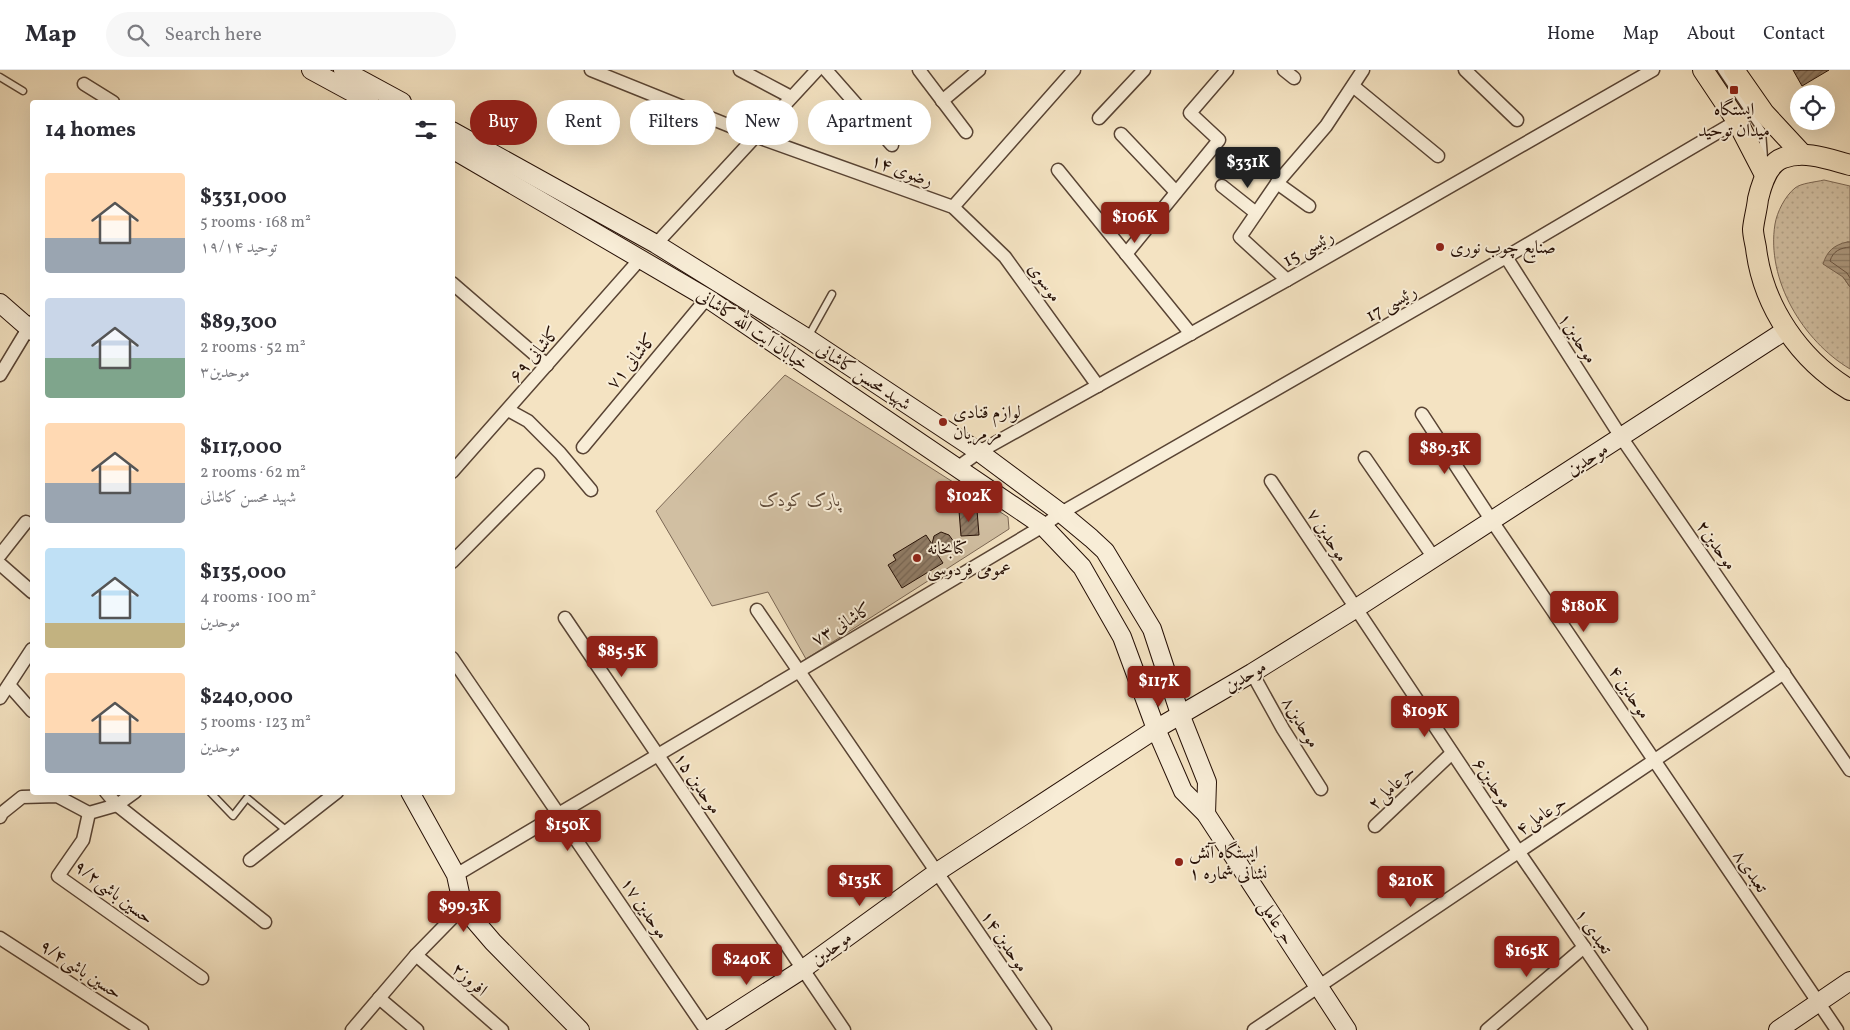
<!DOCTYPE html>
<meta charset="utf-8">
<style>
body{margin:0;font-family:Vollkorn,Amiri,serif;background:#f7f7f7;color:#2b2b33;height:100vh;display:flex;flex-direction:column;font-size:19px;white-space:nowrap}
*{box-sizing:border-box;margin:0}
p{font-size:16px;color:#7c7c81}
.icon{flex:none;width:28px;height:28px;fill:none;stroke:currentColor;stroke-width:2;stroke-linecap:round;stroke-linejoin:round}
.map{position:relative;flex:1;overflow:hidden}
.details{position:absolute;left:30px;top:30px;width:425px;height:695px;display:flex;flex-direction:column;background:#fff;border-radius:5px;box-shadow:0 5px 20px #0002}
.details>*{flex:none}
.banner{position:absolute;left:470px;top:30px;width:475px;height:45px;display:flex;gap:10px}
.fabs{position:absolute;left:1790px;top:15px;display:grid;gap:10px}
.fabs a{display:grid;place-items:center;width:45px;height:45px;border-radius:50%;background:#fff;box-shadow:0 5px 20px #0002;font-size:25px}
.price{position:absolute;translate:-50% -42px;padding:0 11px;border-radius:5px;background:#8f2418;color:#fff;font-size:16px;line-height:32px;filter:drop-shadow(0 1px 2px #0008)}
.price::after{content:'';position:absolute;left:50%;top:30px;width:15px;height:11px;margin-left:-8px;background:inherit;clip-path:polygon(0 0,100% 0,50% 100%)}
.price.current{background:#222;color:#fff}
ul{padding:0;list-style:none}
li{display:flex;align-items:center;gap:15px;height:125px;padding:0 15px}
li span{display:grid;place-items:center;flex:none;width:140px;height:100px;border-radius:5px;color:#555}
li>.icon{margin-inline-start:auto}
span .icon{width:60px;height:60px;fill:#fffc;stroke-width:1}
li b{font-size:21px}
h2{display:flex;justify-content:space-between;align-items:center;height:60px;padding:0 15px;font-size:21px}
.tag{padding:0 18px;border-radius:22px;background:#fff;box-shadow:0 5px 20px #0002;font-size:18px;line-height:45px}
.tag.current{background:#8f2418;color:#fff}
header{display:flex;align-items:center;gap:30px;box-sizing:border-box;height:70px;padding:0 25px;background:#fff;border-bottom:1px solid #e1e1e2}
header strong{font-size:24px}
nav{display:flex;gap:28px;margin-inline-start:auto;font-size:18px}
.search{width:350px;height:45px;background:#f7f7f7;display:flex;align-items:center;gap:12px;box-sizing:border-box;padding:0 18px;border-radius:28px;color:#7c7c81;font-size:19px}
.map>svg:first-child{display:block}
.grass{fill:url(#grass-dots);stroke:#7b6754}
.park{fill:#d1bfa2;stroke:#7b6754}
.water{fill:url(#water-rules);stroke:#776350}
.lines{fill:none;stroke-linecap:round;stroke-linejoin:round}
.shore{stroke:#6a5544;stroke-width:1}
.building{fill:url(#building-hatch);stroke:#250f05}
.lane-casing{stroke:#594434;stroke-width:9}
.street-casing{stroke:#594434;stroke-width:15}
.secondary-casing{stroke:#250f05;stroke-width:20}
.primary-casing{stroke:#250f05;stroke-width:22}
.lane{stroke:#f8edd7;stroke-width:6}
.street{stroke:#f8edd7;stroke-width:12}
.secondary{stroke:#f8edd7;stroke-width:18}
.primary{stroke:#f4e3c2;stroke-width:20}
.poi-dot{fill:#8f2418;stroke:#f8edd7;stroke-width:2}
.labels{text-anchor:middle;stroke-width:4;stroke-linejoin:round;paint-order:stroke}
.poi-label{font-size:18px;fill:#250f05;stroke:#f8edd7;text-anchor:start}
.street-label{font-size:18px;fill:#250f05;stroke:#f8edd7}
.park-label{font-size:18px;font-style:italic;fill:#614d3c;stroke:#f8edd7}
</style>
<header>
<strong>Map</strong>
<div class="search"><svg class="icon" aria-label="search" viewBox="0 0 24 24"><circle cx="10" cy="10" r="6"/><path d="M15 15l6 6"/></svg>Search here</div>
<nav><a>Home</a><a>Map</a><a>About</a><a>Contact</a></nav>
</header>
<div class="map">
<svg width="1850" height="960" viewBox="0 0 1850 960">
<defs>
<pattern id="grass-dots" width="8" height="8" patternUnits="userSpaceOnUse" patternTransform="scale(1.25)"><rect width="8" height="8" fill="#d1bfa2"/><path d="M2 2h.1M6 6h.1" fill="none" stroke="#b3a38a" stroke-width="1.8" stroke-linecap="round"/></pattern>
<pattern id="water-rules" width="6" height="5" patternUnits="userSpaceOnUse" patternTransform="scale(1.25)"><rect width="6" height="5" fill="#ae9b82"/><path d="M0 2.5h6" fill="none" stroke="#8d7d68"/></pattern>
<pattern id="building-hatch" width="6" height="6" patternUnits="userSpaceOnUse" patternTransform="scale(1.25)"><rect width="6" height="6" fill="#917d67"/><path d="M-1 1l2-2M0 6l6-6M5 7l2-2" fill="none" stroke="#766553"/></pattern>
</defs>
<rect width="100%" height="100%" fill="#f4e3c2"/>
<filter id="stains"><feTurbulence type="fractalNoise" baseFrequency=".004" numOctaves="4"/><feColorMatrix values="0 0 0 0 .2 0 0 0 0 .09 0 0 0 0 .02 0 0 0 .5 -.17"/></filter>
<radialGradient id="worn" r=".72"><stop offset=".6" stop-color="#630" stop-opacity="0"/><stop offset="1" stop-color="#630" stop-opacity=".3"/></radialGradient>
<path class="grass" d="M1824 110 1850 116V172H1847L1843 207 1850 217V299C1803 271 1766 210 1775 154 1777 142 1785 126 1795 118 1801 113 1816 112 1824 110Z"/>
<path class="park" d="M785 305 1008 447 1009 459 806 589 768 522 712 536 656 441Z"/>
<path class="water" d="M1847 172H1850V217L1843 207 1823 194C1827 181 1834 175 1847 172Z"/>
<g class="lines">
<path class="shore" d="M1850 177C1840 178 1833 181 1830 191L1847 203 1850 208"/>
</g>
<g class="building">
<path d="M1793 0H1829L1802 16Z"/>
<path d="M977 440 979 465 961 466 959 441Z"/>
<path d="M941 462 949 465 954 472 951 480 944 484 936 482 943 493 902 518 888 495 896 490 893 485 926 465 932 474 934 466Z"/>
</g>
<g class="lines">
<g class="lane-casing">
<g id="lane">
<path d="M1721 0 1762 61 1764 88"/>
<path d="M0 7 23 21"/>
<path d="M808 267 832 224"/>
<path d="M210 722 233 746 247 728 287 761"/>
</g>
</g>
<g class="street-casing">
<g id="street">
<path d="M591 0 755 66 953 137 1005 187 1098 316"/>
<path d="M740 0 791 27"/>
<path d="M826 0 892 75"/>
<path d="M919 0 966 62"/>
<path d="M1284 0 1294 8"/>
<path d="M1465 0 1517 50"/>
<path d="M84 14 113 32"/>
<path d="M1353 16 1438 86"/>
<path d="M942 31 979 0"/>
<path d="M1099 48 1144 0"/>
<path d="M1121 64 1176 122"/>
<path d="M1058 100 1191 264"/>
<path d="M1277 113 1309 136"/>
<path d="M1222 116 1256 143"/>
<path d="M953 137 1074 0"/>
<path d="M656 174 817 0"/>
<path d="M1126 184 1219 70 1190 43 1227 0"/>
<path d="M1506 187 1621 367 1850 700"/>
<path d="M1287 210 1240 167 1277 113 1326 56 1363 0"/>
<path d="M452 213 547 295"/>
<path d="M0 305 32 252"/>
<path d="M508 340 528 351 560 383 591 420"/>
<path d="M1422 344 1492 451 1837 960"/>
<path d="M583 377 707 228"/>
<path d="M1365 388 1434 488"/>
<path d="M957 398 979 382 1287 210 1653 0"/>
<path d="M452 402 641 188"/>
<path d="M1271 411 1518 781 1641 960"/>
<path d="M0 485 26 452"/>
<path d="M452 492 538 405"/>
<path d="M0 494 32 522"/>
<path d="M757 540 1045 960"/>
<path d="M565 548 844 960"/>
<path d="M452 588 706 960"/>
<path d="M1252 603 1283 659 1321 719"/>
<path d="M9 615 32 641"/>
<path d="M0 628 32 579"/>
<path d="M106 722 117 735 265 852"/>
<path d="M89 743 83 770 58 806 202 908"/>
<path d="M89 743 117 735 135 722"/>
<path d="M0 747 2 743 22 727 57 726 89 743"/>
<path d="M1375 756 1452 683"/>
<path d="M250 790 337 722"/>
<path d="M456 805 1043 456 1061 443 1506 187 1737 51"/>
<path d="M0 868 142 960"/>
<path d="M416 885 502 960"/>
<path d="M379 928 417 960"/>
<path d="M352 960 416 885 463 837"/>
<path d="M1254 960 1784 603"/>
<path d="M1487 960 1584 877"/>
</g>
</g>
<g class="secondary-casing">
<g id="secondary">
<path d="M311 0 370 32"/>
<path d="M343 0 402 32"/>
<path d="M452 61 656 174 807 268 979 382 1061 443 1091 468 1105 481 1152 559 1180 644 1207 712 1206 744"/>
<path d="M452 79 707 228 1043 456 1082 497 1122 567 1156 659 1183 721 1206 744 1347 960"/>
<path d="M0 233 32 261"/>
<path d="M410 722 456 805 463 837 493 872 580 960"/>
<path d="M708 960 803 899 937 802 1156 659 1252 603 1355 539 1786 260"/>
<path d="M1778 960 1850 911"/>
</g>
</g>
<g class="primary-casing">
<g id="primary">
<path d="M1703 0 1737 51 1765 105"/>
<path d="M1734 0 1764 43 1802 84"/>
<path d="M1850 95C1828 89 1805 80 1783 88 1768 93 1761 116 1758 129 1757 139 1754 149 1753 159 1753 165 1755 172 1756 178 1763 237 1800 290 1850 320"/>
</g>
</g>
<use href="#lane" class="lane"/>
<use href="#street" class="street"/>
<use href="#secondary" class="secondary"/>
<use href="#primary" class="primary"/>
</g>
<g class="poi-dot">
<rect x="1729" y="15" width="10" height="10" rx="2.5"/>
<circle cx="1440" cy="177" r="5"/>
<circle cx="943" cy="352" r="5"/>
<circle cx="917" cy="488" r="5"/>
<circle cx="1179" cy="792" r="5"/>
</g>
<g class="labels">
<g class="poi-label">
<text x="1734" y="45" text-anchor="middle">ایستگاه<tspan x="1734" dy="21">میدان توحید</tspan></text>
<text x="1450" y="183">صنایع چوب نوری</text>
<text x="953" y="348">لوازم قنادی<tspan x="953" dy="21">مرمریان</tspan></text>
<text x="927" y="484">کتابخانه<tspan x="927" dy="21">عمومی فردوسی</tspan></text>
<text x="1189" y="788">ایستگاه آتش<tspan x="1189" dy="21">نشانی شماره ۱</tspan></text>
</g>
<g class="street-label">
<text transform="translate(902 100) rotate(20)" y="6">رضوی ۱۴</text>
<text transform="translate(1308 178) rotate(-30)" y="6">رئیسی 15</text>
<text transform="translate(1045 212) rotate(54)" y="6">موسوی</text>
<text transform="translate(1391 233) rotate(-30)" y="6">رئیسی 17</text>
<text transform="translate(753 259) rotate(34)" y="6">خیابان آیت الله کاشانی</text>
<text transform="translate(1578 268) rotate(57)" y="6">موحدین۱</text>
<text transform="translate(534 284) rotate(-49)" y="6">کاشانی ۶۹</text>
<text transform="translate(631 291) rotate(-50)" y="6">کاشانی ۷۱</text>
<text transform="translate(864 306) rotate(33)" y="6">شهید محسن کاشانی</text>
<text transform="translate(1587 389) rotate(-33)" y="6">موحدین</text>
<text transform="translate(1328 465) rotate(57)" y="6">موحدین ۷</text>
<text transform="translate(1717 475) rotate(55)" y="6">موحدین۲</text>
<text transform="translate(841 554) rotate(-31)" y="6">کاشانی ۷۳</text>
<text transform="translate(1245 606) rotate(-30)" y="6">موحدین</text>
<text transform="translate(1630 622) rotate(56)" y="6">موحدین ۴</text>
<text transform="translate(1301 652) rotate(59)" y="6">موحدین۸</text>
<text transform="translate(698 713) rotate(56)" y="6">موحدین ۱۵</text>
<text transform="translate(1493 713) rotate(56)" y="6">موحدین۶</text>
<text transform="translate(1391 717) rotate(-43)" y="6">حرعاملی۲</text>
<text transform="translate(1541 745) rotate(-34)" y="6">حرعاملی۴</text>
<text transform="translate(1751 801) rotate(56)" y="6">تعبدی۸</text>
<text transform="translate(114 822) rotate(37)" y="6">حسین باشی۹/۲</text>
<text transform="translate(645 838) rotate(56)" y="6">موحدین ۱۷</text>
<text transform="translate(1277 852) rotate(57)" y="6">حر عاملی</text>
<text transform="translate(1594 861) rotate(55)" y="6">تعبدی ۱</text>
<text transform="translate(1005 871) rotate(56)" y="6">موحدین ۱۴</text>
<text transform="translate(831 878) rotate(-36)" y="6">موحدین</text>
<text transform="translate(81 899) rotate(33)" y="6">حسین باشی۹/۴</text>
<text transform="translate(470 909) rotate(41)" y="6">افروز۲</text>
</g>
<g class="park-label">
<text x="800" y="436">پارک کودک</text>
</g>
</g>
<rect width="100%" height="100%" filter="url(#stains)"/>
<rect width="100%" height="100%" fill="url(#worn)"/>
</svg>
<div class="fabs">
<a><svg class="icon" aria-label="locate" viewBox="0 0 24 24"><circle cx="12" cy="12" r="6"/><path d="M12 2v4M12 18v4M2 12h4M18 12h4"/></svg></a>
</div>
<b class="price current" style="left:1248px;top:119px">$331K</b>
<b class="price" style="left:1135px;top:174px">$106K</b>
<b class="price" style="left:1445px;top:405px">$89.3K</b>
<b class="price" style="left:969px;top:453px">$102K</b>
<b class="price" style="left:1584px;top:563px">$180K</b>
<b class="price" style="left:622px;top:608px">$85.5K</b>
<b class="price" style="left:1159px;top:638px">$117K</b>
<b class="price" style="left:1425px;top:668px">$109K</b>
<b class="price" style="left:568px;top:782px">$150K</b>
<b class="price" style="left:860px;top:837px">$135K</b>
<b class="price" style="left:1411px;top:838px">$210K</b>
<b class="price" style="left:464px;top:863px">$99.3K</b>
<b class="price" style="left:1527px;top:908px">$165K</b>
<b class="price" style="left:747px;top:916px">$240K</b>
<div class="banner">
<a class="tag current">Buy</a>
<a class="tag">Rent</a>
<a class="tag">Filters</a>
<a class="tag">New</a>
<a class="tag">Apartment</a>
</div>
<section class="details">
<h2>14 homes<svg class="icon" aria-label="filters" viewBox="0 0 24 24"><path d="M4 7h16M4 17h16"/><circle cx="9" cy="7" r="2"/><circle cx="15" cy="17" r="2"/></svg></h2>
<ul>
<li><span style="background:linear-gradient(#ffd9b3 65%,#9aa5b1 0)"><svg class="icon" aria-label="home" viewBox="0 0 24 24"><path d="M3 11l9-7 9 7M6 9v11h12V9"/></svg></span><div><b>$331,000</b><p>5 rooms · 168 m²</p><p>توحید ۱۹/۱۴</p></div></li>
<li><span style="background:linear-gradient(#c9d6e8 60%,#7fa58c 0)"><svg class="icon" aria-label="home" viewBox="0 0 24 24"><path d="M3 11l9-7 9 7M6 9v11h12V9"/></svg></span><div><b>$89,300</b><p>2 rooms · 52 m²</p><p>موحدین۳</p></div></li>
<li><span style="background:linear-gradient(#ffd9b3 60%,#9aa5b1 0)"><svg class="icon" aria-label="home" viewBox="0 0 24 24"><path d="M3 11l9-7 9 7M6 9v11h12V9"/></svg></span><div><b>$117,000</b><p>2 rooms · 62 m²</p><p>شهید محسن کاشانی</p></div></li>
<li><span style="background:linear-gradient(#bfe0f5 75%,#c2b280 0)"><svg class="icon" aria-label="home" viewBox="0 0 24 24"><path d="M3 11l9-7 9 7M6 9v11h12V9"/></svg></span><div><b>$135,000</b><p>4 rooms · 100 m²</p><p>موحدین</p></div></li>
<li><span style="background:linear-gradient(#ffd9b3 60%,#9aa5b1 0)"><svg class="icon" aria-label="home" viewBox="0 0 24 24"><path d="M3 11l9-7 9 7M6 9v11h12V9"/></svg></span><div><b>$240,000</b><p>5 rooms · 123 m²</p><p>موحدین</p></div></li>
</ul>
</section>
</div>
